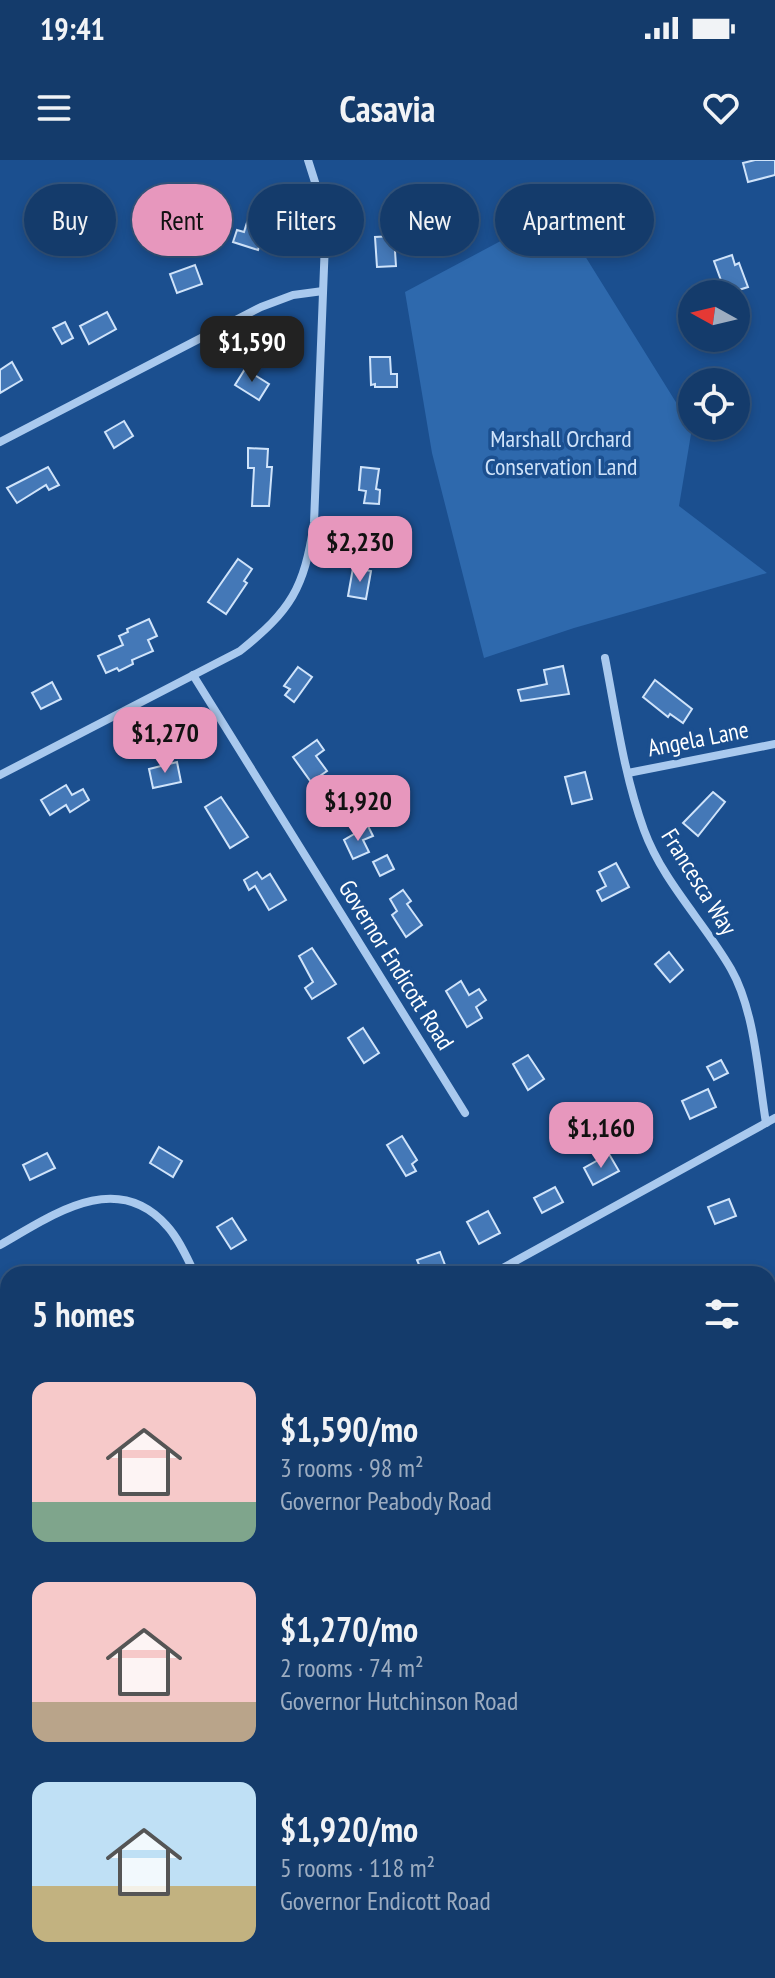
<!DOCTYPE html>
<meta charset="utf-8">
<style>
body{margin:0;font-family:"PT Sans Narrow",sans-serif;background:#1d4271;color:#f1f3f6;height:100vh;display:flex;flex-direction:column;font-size:30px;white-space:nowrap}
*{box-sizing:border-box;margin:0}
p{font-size:26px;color:#9dadc1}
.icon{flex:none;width:44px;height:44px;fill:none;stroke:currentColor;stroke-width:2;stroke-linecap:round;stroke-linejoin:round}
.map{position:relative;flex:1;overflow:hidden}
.panel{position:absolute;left:0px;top:1106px;width:776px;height:712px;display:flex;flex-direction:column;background:#143b6b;border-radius:24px 24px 0 0;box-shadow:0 4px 12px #0003,0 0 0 2px #33557e}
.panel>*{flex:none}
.top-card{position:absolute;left:24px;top:24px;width:728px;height:72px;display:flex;gap:16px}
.needle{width:52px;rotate:278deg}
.tools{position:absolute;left:678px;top:120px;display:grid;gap:16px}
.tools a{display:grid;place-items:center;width:72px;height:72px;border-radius:50%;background:#143b6b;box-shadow:0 4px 12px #0003,0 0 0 2px #33557e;font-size:40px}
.price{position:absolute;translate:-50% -68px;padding:0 18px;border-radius:16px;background:#e797bd;color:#111;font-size:26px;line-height:52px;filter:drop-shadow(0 2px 4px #0008)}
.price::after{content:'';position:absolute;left:50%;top:48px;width:24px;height:18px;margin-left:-12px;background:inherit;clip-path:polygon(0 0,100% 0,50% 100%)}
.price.selected{background:#222;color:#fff}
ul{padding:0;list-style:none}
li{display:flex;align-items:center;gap:24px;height:200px;padding:0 32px}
li span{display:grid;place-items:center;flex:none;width:224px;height:160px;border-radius:16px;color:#555}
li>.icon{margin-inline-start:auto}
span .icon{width:96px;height:96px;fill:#fffc;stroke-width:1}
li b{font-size:34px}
h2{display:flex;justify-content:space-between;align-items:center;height:96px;padding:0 32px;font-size:34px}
.chip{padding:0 28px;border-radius:36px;background:#143b6b;box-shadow:0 4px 12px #0003,0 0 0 2px #33557e;font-size:28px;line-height:72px}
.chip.selected{background:#e797bd;color:#111}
.status{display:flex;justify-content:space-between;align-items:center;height:56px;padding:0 40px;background:#143b6b;direction:ltr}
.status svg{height:22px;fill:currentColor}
header{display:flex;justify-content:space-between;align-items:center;height:104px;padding:0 32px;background:#143b6b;font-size:36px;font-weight:800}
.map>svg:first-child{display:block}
.green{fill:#2e69ad}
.building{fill:#4478b7;stroke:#cfe3fa;stroke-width:2}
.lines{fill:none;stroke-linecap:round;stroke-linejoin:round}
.minor{stroke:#a9c9ee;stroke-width:8}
.labels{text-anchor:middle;stroke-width:7;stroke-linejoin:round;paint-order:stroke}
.park-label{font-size:24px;fill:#cfe3fa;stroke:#1b4f8f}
.street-label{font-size:24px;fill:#fff;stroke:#1b4f8f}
</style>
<div class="status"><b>19:41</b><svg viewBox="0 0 49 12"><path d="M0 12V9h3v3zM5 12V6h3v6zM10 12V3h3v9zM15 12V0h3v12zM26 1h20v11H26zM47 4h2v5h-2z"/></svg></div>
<header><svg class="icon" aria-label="menu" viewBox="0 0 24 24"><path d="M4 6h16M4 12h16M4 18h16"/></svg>Casavia<svg class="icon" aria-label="heart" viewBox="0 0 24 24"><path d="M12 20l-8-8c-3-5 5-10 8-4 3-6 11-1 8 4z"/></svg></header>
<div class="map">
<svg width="775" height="1818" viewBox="0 0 775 1818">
<rect width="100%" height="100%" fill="#1b4f8f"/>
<path class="green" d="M557 51 692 268 679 346 767 413 574 468 484 498 432 293 405 132Z"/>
<g class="building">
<path d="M755 0H775V15L748 22 743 3Z"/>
<path d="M249 56 267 62 258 90 233 82 237 70 244 72Z"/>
<path d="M394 76 396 106 377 107 375 77Z"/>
<path d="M732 95 735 105 739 103 748 127 726 134 714 101Z"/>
<path d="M195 105 202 124 177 133 170 114Z"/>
<path d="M107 152 116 169 89 184 80 166Z"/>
<path d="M65 162 73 178 62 184 53 168Z"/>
<path d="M370 197H390L391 214H397V227H375V224L371 225Z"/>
<path d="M12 202 22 220 0 233V210Z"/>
<path d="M245 209 269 224 259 240 235 225Z"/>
<path d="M124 261 133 276 114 288 105 272Z"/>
<path d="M248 288 268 289 267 307H272L269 346H252L254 308H248Z"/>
<path d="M48 307 59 325 49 330 46 325 17 343 7 328Z"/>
<path d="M361 307 379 309 376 329 380 330 379 344 364 343 366 331 359 330Z"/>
<path d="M238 399 252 409 244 421 247 423 226 454 208 442Z"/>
<path d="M353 408 371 411 366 439 348 436Z"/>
<path d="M149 459 157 476 148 480 153 491 132 500 133 504 119 511 117 508 106 513 98 496 123 485 119 476 128 472 127 469Z"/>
<path d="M563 506 569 534 521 541 518 530 547 524 544 510Z"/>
<path d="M298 507 312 517 294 542 285 535 290 529 284 526Z"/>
<path d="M655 520 692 549 683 563 670 554 668 557 643 537Z"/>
<path d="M52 522 61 539 41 549 32 533Z"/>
<path d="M317 580 324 590 316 596 327 611 311 622 293 597Z"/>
<path d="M177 602 181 622 153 628 149 609Z"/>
<path d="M585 612 592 639 572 644 565 617Z"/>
<path d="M66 625 72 635 83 629 89 640 70 652 66 645 50 655 41 640Z"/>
<path d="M713 632 725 642 698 676 683 663Z"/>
<path d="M221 637 248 677 230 688 205 647Z"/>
<path d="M368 666 373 676 363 680 369 692 353 699 344 680Z"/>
<path d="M387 695 394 709 380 716 373 702Z"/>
<path d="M616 703 629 727 602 741 597 731 606 726 599 712Z"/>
<path d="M257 712 262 719 270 714 286 740 269 750 255 726 249 730 244 720Z"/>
<path d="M403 730 411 741 407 744 422 765 406 777 392 755 397 751 390 739Z"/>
<path d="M312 788 336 824 312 839 305 828 313 822 299 796Z"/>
<path d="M669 792 683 810 670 822 655 804Z"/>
<path d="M461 821 469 835 479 829 486 840 476 847 482 858 467 867 446 831Z"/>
<path d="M363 868 379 893 364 903 348 878Z"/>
<path d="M528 895 544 919 528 930 513 904Z"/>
<path d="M721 900 728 913 714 920 707 907Z"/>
<path d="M708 929 716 947 690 959 682 941Z"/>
<path d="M402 976 417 1000 412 1004 416 1011 406 1016 387 985Z"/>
<path d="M159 987 182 1001 173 1017 150 1003Z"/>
<path d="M47 993 55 1008 30 1020 23 1005Z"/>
<path d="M609 994 619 1011 593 1025 584 1008Z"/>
<path d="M555 1027 563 1042 542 1053 534 1038Z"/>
<path d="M729 1039 736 1056 715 1064 708 1047Z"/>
<path d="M488 1051 500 1073 479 1084 467 1062Z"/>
<path d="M232 1058 246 1080 231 1089 217 1067Z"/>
<path d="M440 1092 445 1105 423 1114 417 1100Z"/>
</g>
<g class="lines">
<g class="minor">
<path d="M0 282 261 147 293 135 323 131"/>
<path d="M605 498C616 555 624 615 644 670 663 722 704 762 731 809 755 851 758 915 766 963"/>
<path d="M193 515 465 953"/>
<path d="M628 613 775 584"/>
<path d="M0 615 240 491C291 450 304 429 314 363L325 82 321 41 308 0"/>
<path d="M0 1085C51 1056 116 1008 167 1066 179 1079 187 1098 195 1114"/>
<path d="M492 1114 775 958"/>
<path d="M768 1308 775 1302"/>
<path d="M0 1385 8 1380"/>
<path d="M768 1558 775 1564"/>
<path d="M0 1656 8 1655"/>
<path d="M125 1818 152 1810"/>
</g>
</g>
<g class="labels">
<g class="park-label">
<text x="561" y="287">Marshall Orchard<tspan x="561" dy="28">Conservation Land</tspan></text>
</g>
<g class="street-label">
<text transform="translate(698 579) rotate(-11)" y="8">Angela Lane</text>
<text transform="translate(699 722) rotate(58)" y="8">Francesca Way</text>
<text transform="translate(396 805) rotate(58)" y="8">Governor Endicott Road</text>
</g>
</g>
</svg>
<div class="tools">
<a><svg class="needle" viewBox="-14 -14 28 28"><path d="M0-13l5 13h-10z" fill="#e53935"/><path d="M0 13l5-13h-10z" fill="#9dadc1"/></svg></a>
<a><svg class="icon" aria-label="locate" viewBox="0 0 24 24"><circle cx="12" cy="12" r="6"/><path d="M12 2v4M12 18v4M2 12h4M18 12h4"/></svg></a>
</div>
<b class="price selected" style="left:252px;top:224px">$1,590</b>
<b class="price" style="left:360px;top:424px">$2,230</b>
<b class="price" style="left:165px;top:615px">$1,270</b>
<b class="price" style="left:358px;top:683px">$1,920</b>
<b class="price" style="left:601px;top:1010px">$1,160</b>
<div class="top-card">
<a class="chip">Buy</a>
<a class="chip selected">Rent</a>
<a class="chip">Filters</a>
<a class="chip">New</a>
<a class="chip">Apartment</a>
</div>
<section class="panel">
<h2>5 homes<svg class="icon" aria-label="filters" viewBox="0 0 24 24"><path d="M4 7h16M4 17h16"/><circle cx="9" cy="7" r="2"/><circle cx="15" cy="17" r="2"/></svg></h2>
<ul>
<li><span style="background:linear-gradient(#f6c9c9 75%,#7fa58c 0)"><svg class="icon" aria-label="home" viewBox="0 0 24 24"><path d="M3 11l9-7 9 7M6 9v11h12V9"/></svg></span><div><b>$1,590/mo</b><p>3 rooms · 98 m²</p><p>Governor Peabody Road</p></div></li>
<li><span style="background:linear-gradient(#f6c9c9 75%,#b9a48a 0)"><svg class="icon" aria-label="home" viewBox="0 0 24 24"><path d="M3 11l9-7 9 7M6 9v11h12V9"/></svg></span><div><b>$1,270/mo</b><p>2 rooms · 74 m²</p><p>Governor Hutchinson Road</p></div></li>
<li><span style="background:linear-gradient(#bfe0f5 65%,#c2b280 0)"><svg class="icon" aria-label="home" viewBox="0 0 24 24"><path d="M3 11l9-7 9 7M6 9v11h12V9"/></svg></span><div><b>$1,920/mo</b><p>5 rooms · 118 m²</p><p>Governor Endicott Road</p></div></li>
</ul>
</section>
</div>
